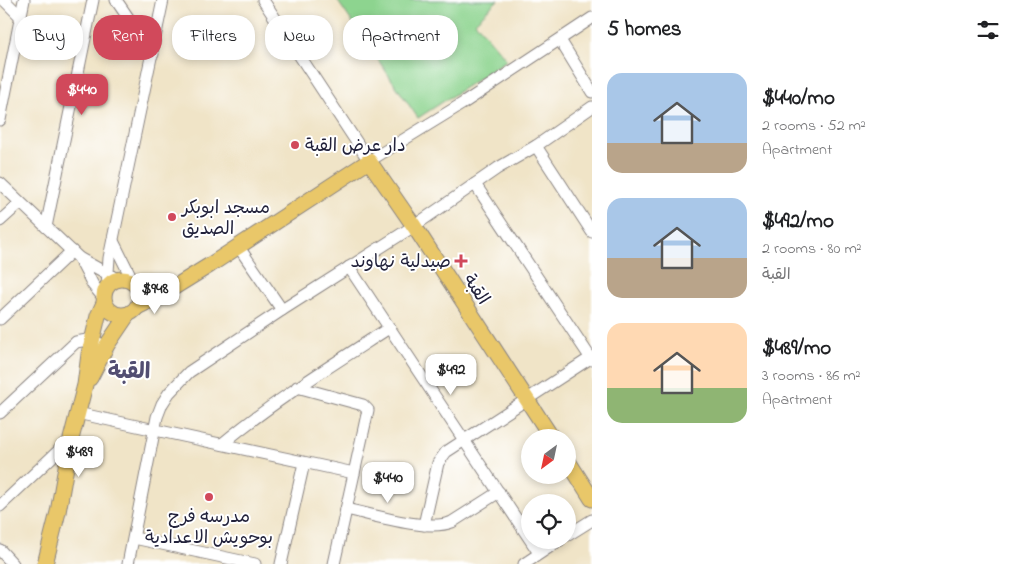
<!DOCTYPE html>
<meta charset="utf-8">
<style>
body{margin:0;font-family:"Indie Flower","Playpen Sans Arabic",sans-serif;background:#f2f2f2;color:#202124;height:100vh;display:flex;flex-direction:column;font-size:19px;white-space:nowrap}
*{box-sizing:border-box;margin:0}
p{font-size:16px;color:#757577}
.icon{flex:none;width:28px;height:28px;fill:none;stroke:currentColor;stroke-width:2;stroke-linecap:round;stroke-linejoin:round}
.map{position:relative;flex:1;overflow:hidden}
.details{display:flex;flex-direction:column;background:#fff;width:425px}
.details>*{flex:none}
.guide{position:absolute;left:15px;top:15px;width:475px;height:45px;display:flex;gap:10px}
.needle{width:32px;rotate:213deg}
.fabs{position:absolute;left:521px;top:429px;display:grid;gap:10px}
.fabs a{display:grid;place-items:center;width:55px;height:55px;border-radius:50%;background:#fff;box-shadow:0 2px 8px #0003;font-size:25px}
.price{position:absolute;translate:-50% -42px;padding:0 11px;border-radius:10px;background:#fff;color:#222;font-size:16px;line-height:32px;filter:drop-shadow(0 1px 2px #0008)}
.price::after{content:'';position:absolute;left:50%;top:30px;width:15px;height:11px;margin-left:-8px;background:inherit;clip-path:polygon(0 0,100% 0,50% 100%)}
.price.active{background:#d1495b;color:#fff}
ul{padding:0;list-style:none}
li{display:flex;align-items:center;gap:15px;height:125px;padding:0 15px}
li span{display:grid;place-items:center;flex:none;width:140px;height:100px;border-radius:15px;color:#555}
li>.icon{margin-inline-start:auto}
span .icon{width:60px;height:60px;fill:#fffc;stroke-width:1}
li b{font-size:21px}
h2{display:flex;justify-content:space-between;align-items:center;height:60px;padding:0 15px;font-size:21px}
.pill{padding:0 18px;border-radius:20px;background:#fff;box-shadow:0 2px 8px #0003;font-size:18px;line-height:45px}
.pill.active{background:#d1495b;color:#fff}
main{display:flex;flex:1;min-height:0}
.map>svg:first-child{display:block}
.green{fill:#8dd48f;stroke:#587b65}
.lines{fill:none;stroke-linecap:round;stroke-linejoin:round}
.minor-casing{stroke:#898381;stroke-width:13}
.major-casing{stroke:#898381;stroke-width:17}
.minor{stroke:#fff;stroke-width:11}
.major{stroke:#e9c769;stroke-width:15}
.poi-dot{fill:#d1495b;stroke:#fff;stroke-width:2}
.labels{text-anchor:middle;stroke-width:4;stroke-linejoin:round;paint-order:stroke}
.poi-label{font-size:18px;fill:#22223b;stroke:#fff;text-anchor:start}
.street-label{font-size:18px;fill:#22223b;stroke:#fff}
.district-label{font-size:22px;font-weight:bold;fill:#524e72;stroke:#fff}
</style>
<main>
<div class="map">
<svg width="592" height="564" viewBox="0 0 592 564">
<rect width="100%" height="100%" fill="#fff"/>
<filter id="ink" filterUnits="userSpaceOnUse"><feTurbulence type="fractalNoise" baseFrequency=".02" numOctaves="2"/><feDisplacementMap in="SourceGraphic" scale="10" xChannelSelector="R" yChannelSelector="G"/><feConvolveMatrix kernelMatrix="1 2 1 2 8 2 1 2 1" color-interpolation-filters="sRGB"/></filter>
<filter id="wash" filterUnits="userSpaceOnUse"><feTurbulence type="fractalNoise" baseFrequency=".0096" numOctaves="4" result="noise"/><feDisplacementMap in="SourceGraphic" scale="20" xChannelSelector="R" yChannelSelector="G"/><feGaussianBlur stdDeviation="1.12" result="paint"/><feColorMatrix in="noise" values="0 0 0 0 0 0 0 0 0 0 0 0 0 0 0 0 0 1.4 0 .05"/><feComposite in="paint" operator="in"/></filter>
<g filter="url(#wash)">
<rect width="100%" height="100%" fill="#f0e4c7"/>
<path class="green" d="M337 0H498L475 22 507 60 418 118Z"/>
</g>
<g filter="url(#ink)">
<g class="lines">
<g class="minor-casing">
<g id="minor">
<path d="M4 0 21 17"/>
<path d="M116 0 153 54"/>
<path d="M263 0 369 161 465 102 592 18"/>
<path d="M560 40 592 92"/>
<path d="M0 120 24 0"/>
<path d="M536 146 592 232"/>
<path d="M0 183 79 258 117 279"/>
<path d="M475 184 592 360"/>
<path d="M0 221 20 203"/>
<path d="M46 227 93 0"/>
<path d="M113 241 135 285"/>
<path d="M238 246 282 310"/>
<path d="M79 258 93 285 103 297"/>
<path d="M349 267 539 553"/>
<path d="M107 286 109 258 163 0"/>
<path d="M0 319 72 251"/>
<path d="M297 387 363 405 368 410 334 564"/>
<path d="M0 413 76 342 87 340 99 343"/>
<path d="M77 413 354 473"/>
<path d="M222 444C275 400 332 365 389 328"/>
<path d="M0 506 71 439"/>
<path d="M346 509C373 515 428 532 452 522L499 492"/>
<path d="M424 525 438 463 446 452 592 357"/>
<path d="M568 535 592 520"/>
<path d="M134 538 255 564"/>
<path d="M0 550 13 564"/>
<path d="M128 564 157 417 162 404 169 393 189 372 282 310 414 226 498 168 536 146 592 107"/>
<path d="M281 564 304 463"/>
<path d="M524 564 560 540"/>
</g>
</g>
<g class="major-casing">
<g id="major">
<circle cx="122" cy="297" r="18"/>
<path d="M137 307 160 296 210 265 369 161 414 226 552 438"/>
<path d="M90 378 107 345 128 314"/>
<path d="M568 461 592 499"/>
<path d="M45 564 58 512 71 439 85 385 89 354 98 316 104 303"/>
</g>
</g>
<use href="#minor" class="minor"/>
<use href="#major" class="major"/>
</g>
</g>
<g class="poi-dot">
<circle cx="295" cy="145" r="5"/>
<circle cx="172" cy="217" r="5"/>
<path d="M458.5 253.5h5v5h5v5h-5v5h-5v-5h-5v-5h5z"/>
<circle cx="209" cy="497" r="5"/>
</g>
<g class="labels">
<g class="poi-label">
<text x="305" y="151">دار عرض القبة</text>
<text x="182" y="213">مسجد ابوبكر<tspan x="182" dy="21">الصديق</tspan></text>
<text x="451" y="267" text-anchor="end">صيدلية نهاوند</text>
<text x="209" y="522" text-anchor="middle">مدرسه فرج<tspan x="209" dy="21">بوحويش الاعدادية</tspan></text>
</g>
<g class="street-label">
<text transform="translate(477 289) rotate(57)" y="6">القبة</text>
</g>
<g class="district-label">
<text x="129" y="378">القبة</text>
</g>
</g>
</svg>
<div class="fabs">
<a><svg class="needle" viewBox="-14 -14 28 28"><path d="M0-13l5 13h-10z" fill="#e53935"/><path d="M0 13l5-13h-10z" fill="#757577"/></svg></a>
<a><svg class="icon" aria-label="locate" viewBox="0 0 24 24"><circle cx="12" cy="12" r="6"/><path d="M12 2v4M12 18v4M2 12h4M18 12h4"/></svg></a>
</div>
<b class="price active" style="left:82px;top:116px">$440</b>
<b class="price" style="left:155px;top:315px">$948</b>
<b class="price" style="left:451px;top:396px">$492</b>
<b class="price" style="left:79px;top:478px">$489</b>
<b class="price" style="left:388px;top:504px">$440</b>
<div class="guide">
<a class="pill">Buy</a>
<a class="pill active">Rent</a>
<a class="pill">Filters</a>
<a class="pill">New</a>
<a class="pill">Apartment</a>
</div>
</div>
<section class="details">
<h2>5 homes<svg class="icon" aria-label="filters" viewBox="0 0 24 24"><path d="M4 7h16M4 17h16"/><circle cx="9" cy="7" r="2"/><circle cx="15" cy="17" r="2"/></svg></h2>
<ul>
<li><span style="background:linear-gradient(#a9c7e8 70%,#b9a48a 0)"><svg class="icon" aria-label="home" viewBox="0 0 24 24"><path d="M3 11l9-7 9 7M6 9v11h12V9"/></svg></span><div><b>$440/mo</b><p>2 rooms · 52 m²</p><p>Apartment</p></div></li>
<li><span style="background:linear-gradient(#a9c7e8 60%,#b9a48a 0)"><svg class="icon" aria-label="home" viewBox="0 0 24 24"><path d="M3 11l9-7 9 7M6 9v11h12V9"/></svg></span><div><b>$492/mo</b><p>2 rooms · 80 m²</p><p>القبة</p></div></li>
<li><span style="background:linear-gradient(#ffd9b3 65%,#8fb573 0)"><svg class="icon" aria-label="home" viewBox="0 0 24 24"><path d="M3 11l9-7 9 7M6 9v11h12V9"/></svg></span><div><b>$489/mo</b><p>3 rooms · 86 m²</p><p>Apartment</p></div></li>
</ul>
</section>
</main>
